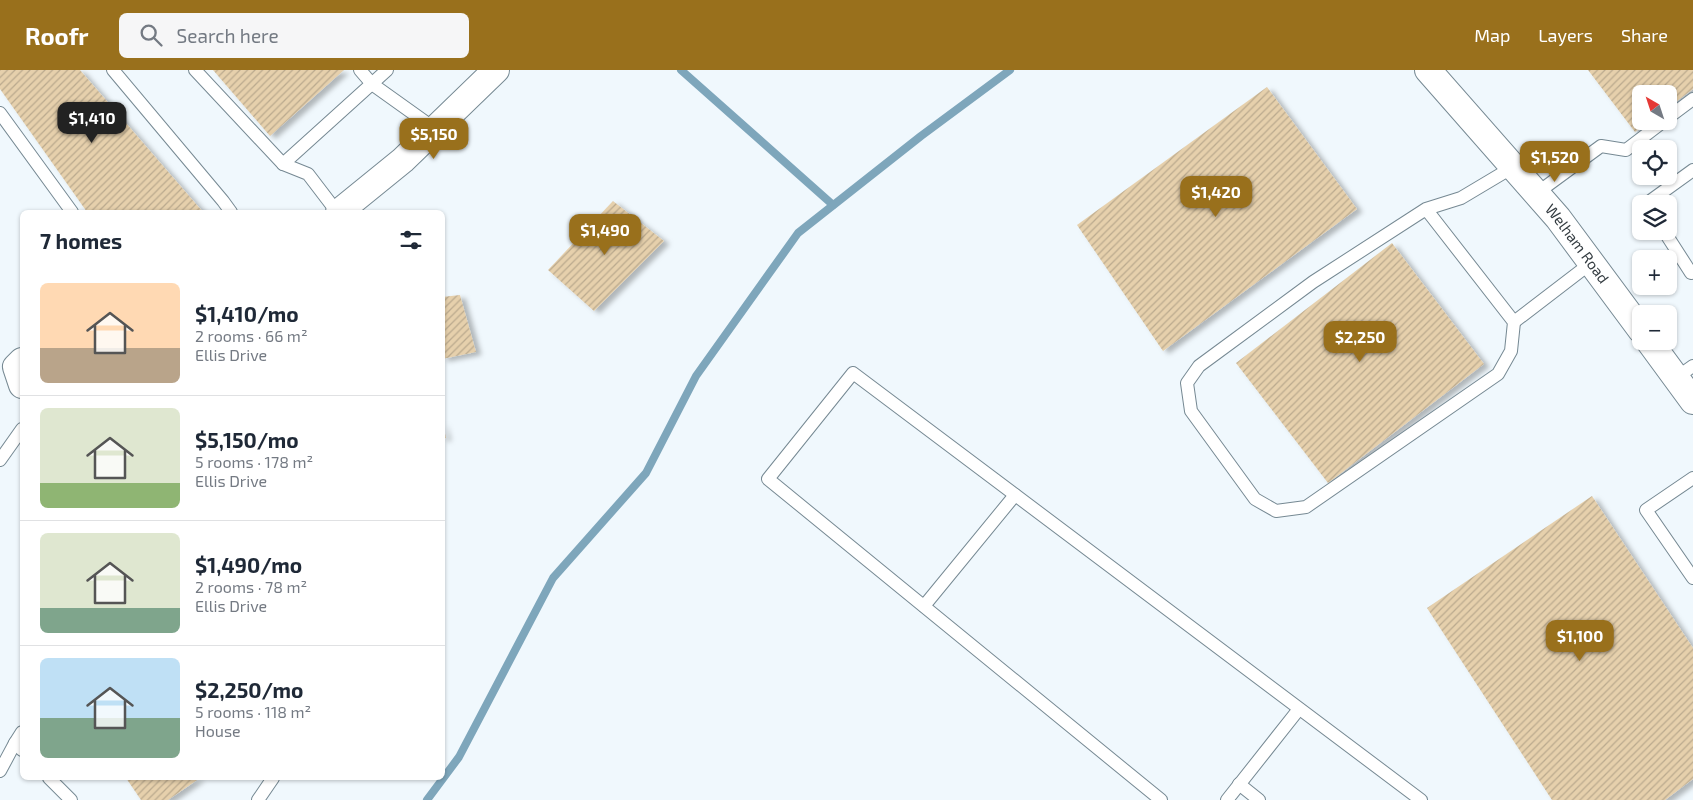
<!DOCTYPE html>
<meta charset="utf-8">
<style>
body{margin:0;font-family:"Exo 2",sans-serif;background:#f6f6f7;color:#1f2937;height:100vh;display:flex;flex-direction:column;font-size:19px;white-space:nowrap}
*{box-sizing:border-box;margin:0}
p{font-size:16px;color:#747a83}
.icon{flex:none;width:28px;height:28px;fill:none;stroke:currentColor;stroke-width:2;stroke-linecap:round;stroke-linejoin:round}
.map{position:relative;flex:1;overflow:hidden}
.panel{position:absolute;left:20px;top:140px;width:425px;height:570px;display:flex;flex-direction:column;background:#fff;border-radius:8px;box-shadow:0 1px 4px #0004}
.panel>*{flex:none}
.needle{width:32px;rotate:321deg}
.controls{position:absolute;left:1632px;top:15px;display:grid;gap:10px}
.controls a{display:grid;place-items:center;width:45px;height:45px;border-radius:8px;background:#fff;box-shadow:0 1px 4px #0004;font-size:25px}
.price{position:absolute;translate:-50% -42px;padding:0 11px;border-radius:10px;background:#99701c;color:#fff;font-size:16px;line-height:32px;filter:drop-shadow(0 1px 2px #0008)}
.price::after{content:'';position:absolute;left:50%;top:30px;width:15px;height:11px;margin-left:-8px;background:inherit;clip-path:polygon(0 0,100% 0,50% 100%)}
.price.current{background:#222;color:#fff}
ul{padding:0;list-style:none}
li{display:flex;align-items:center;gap:15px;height:125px;padding:0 20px}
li+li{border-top:1px solid #e0e1e3}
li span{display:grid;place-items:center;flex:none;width:140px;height:100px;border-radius:8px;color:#555}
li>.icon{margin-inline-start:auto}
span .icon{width:60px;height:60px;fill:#fffc;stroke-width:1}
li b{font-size:21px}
h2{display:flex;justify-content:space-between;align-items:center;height:60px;padding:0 20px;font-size:21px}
header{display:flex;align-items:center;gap:30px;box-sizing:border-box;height:70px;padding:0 25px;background:#99701c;color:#fff}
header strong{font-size:24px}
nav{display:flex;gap:28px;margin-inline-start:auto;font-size:18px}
.search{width:350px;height:45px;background:#f6f6f7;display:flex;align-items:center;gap:12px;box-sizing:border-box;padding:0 18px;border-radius:8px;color:#747a83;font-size:19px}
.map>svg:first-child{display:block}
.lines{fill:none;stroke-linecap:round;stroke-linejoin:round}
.stream{stroke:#7ea6bb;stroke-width:8}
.building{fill:url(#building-hatch);filter:url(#shadow)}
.lane-casing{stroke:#768993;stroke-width:14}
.street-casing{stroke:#768993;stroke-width:28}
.lane{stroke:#fff;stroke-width:12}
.street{stroke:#fff;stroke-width:26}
.labels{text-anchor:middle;stroke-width:4;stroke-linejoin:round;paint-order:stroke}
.street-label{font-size:15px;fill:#343c41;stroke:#fff}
</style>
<header>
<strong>Roofr</strong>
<div class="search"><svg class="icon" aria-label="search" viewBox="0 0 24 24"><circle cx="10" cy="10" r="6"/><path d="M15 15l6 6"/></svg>Search here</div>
<nav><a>Map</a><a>Layers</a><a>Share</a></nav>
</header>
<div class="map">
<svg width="1693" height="730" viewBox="0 0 1693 730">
<defs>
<pattern id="building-hatch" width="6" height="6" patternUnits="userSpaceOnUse" patternTransform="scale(1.25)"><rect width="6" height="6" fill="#e6d0ac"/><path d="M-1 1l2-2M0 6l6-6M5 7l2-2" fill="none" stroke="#bbaa8e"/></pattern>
<filter id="shadow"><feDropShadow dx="5.5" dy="3" stdDeviation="2.5" flood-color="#0004"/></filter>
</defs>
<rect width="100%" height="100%" fill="#f0f8fd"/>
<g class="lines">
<g class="stream">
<path d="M681 0 833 135"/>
<path d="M427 730 459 687 553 508 646 403 696 306 798 163 921 66 1010 0"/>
</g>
</g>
<g class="building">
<path d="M0 0H80L203 142H87L0 19Z"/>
<path d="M213 0H344L270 66Z"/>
<path d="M1588 0H1693V19L1669 37V24H1641V51H1650L1635 62Z"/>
<path d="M1267 17 1357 139 1163 281 1077 155Z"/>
<path d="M613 131 664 171 594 241 548 200Z"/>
<path d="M1392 173 1484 294 1328 413 1236 293Z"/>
<path d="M460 225 476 282 442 289V227Z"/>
<path d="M442 351 446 368 442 369Z"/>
<path d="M1592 426 1693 578V709L1665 730H1552L1427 538Z"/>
<path d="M126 708H200L168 730H141Z"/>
</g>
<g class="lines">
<g class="lane-casing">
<g id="lane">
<path d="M113 0 223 131 231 142"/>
<path d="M195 0 283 94 308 104 337 142"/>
<path d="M360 0 372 14 435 59"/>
<path d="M0 43 72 142"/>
<path d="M1669 47 1693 29"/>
<path d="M283 94 387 0"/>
<path d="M1537 123 1601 76 1626 80 1664 51"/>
<path d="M1646 134 1693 100"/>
<path d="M1426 139 1514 252 1511 281 1498 304 1306 437 1276 441 1255 429 1191 341 1187 313 1199 296 1313 212 1426 139 1461 128 1513 97"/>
<path d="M1664 161 1691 203 1693 201"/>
<path d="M1514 252 1591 193"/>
<path d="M1676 308 1693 296"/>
<path d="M0 390 22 359"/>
<path d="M1693 408 1646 440 1693 508"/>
<path d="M924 536 1015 425"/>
<path d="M22 662 15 673 22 680"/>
<path d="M0 701 15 673"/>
<path d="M49 708 71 730"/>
<path d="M1239 714 1259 730"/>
<path d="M258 730 273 708"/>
<path d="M1161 730 768 409 853 303 1421 730"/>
<path d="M1227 730 1299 639"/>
</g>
</g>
<g class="street-casing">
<g id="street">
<path id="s1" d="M1428 0 1558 148 1641 260"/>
<path d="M339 142 403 90 496 0"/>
<path d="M1649 271 1693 331"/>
<path d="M22 291 16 297 22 315"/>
</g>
</g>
<use href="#lane" class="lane"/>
<use href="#street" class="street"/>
</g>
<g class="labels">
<g class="street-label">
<text dy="5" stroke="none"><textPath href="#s1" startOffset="229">Welham Road</textPath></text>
</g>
</g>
</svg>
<div class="controls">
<a><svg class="needle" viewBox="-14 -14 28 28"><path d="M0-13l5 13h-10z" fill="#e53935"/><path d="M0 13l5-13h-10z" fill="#747a83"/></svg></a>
<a><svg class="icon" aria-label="locate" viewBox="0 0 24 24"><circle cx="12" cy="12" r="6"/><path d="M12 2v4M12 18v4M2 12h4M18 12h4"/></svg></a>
<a><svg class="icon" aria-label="layers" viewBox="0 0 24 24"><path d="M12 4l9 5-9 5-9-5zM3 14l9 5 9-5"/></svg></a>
<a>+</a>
<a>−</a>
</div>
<b class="price current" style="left:92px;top:74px">$1,410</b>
<b class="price" style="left:434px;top:90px">$5,150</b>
<b class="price" style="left:1555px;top:113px">$1,520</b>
<b class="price" style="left:1216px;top:148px">$1,420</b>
<b class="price" style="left:605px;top:186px">$1,490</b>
<b class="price" style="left:1360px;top:293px">$2,250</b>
<b class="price" style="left:1580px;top:592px">$1,100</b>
<section class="panel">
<h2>7 homes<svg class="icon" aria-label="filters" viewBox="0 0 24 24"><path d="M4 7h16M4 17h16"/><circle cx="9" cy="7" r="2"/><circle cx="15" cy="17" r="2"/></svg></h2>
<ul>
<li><span style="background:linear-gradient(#ffd9b3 65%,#b9a48a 0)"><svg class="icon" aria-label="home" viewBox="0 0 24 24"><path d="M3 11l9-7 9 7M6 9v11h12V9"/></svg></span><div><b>$1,410/mo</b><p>2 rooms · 66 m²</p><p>Ellis Drive</p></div></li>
<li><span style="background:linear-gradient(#dfe7d0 75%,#8fb573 0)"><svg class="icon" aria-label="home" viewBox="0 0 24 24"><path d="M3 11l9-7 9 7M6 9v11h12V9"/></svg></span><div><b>$5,150/mo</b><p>5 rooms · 178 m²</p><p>Ellis Drive</p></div></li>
<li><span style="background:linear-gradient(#dfe7d0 75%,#7fa58c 0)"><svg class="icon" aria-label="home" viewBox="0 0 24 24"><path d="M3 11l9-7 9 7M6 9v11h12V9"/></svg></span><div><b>$1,490/mo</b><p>2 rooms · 78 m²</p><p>Ellis Drive</p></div></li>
<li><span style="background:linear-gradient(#bfe0f5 60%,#7fa58c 0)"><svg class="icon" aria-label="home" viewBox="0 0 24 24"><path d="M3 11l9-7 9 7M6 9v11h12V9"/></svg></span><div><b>$2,250/mo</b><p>5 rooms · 118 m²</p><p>House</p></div></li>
</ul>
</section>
</div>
